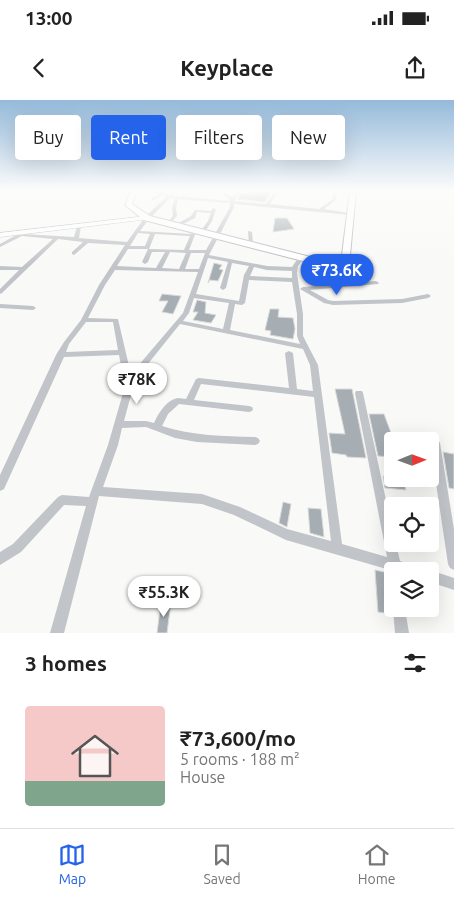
<!DOCTYPE html>
<meta charset="utf-8">
<style>
body{margin:0;font-family:Ubuntu,sans-serif;background:#f6f6f6;color:#222;height:100vh;display:flex;flex-direction:column;font-size:19px;white-space:nowrap}
*{box-sizing:border-box;margin:0}
p{font-size:16px;color:#767676}
.icon{flex:none;width:28px;height:28px;fill:none;stroke:currentColor;stroke-width:2;stroke-linecap:round;stroke-linejoin:round}
.map{position:relative;height:533px;overflow:hidden}
.panel{display:flex;flex-direction:column;background:#fff;flex:1}
.panel>*{flex:none}
.guide{position:absolute;left:15px;top:15px;width:425px;height:45px;display:flex;gap:10px}
.needle{width:32px;rotate:89deg}
.fabs{position:absolute;left:384px;top:332px;display:grid;gap:10px}
.fabs a{display:grid;place-items:center;width:55px;height:55px;border-radius:5px;background:#fff;box-shadow:0 5px 20px #0002;font-size:25px}
.price{position:absolute;translate:-50% -42px;padding:0 11px;border-radius:18px;background:#fff;color:#222;font-size:16px;line-height:32px;filter:drop-shadow(0 1px 2px #0008)}
.price::after{content:'';position:absolute;left:50%;top:30px;width:15px;height:11px;margin-left:-8px;background:inherit;clip-path:polygon(0 0,100% 0,50% 100%)}
.price.current{background:#2563eb;color:#fff}
ul{padding:0;list-style:none}
li{display:flex;align-items:center;gap:15px;height:125px;padding:0 25px}
li span{display:grid;place-items:center;flex:none;width:140px;height:100px;border-radius:5px;color:#555}
li>.icon{margin-inline-start:auto}
span .icon{width:60px;height:60px;fill:#fffc;stroke-width:1}
li b{font-size:21px}
h2{display:flex;justify-content:space-between;align-items:center;height:60px;padding:0 25px;font-size:21px}
.pill{padding:0 18px;border-radius:5px;background:#fff;box-shadow:0 5px 20px #0002;font-size:18px;line-height:45px}
.pill.current{background:#2563eb;color:#fff}
.status{display:flex;justify-content:space-between;align-items:center;height:35px;padding:0 25px;background:#fff;direction:ltr}
.status svg{height:14px;fill:currentColor}
header{display:flex;justify-content:space-between;align-items:center;height:65px;padding:0 25px;background:#fff;font-size:22px;font-weight:600}
.menu{display:flex;justify-content:space-around;align-items:center;height:70px;border-top:1px solid #e0e0e0;background:#fff;font-size:14px;color:#767676}
.menu a{display:grid;justify-items:center;gap:2px}
.menu .current{color:#2563eb}
.map>svg:first-child{display:block}
.building{fill:#a6adb3;stroke:#dadad9}
.lines{fill:none;stroke-linecap:round;stroke-linejoin:round}
.secondary-casing{stroke:#b4b8bc;stroke-width:1}
.primary-casing{stroke:#b5b8bc;stroke-width:2}
.street{fill:#c1c4c8;fill-rule:evenodd}
.secondary{fill:#fff;fill-rule:evenodd}
.primary{fill:#fff;fill-rule:evenodd}
</style>
<div class="status"><b>13:00</b><svg viewBox="0 0 49 12"><path d="M0 12V9h3v3zM5 12V6h3v6zM10 12V3h3v9zM15 12V0h3v12zM26 1h20v11H26zM47 4h2v5h-2z"/></svg></div>
<header><svg class="icon" aria-label="back" viewBox="0 0 24 24"><path d="M15 5l-7 7 7 7"/></svg>Keyplace<svg class="icon" aria-label="share" viewBox="0 0 24 24"><path d="M12 15V3M7 8l5-5 5 5M5 13v7h14v-7"/></svg></header>
<div class="map">
<svg width="454" height="533" viewBox="0 0 454 533">
<rect width="100%" height="100%" fill="#f9f9f7"/>
<g class="building">
<path d="M252 91H272L265 102 237 99 241 93H253Z"/>
<path d="M275 118H287L294 129 273 132Z"/>
<path d="M214 163 222 165 219 169 223 170 218 181 210 180 208 183Z"/>
<path d="M311 165 318 167 326 183 312 184 309 176H316Z"/>
<path d="M162 194 181 196 173 214 162 212 168 201H159Z"/>
<path d="M197 200 206 202 205 213 216 215 211 223 193 220 198 212H193Z"/>
<path d="M270 209H279L278 217 293 218 295 229 293 239 270 235 271 231 265 230Z"/>
<path d="M335 289H352L366 358 347 357 346 355 332 353 329 333 345 334Z"/>
<path d="M369 314H384L394 341 392 357 378 356Z"/>
<path d="M443 352 454 354V389L449 388Z"/>
<path d="M383 376 403 379 406 390 385 388Z"/>
<path d="M283 402 291 404 287 427 279 423Z"/>
<path d="M308 408 321 409 324 437 310 433Z"/>
<path d="M375 470 389 473 391 476 392 514 378 512Z"/>
<path d="M161 502H171L167 533H157Z"/>
</g>
<g class="lines">
<g class="secondary-casing">
<path id="secondary" d="M147 116 150 118 149 119 0 137V133Z"/>
</g>
<g class="primary-casing">
<path id="primary" d="M131 91H137L132 104 150 116 330 162 337 161 342 155 350 91H356L350 155 343 165 330 168 144 120 125 105Z"/>
</g>
<g class="street">
<path d="M154 91 164 92 169 95 173 91H177L172 96 230 101 229 98 216 91H220L233 97 236 91H240L234 101 266 104 275 91H279L270 104 319 109 333 99V91H337L336 100 324 109 349 113H351V115L234 104V107L209 155 267 166 292 167 298 158 303 159 298 166 297 173 303 214V236L318 265 342 444 387 457 355 293 356 291H362L363 293 392 428V444H396L400 461 419 467 421 471H392V475L390 470 286 440 234 415 202 404 99 396 64 533H50L86 406 64 405 21 452 0 465V452L13 444 58 397 62 395 89 397 108 345 127 279 121 266 119 255 64 257 4 389 0 391V375L56 255 64 242 81 220 99 185 125 145 88 143 74 155 72 154V152L83 142 58 139 2 193 0 194V189L19 170H0V166L22 167 53 139 22 136 0 147V144L18 134V133L20 132 24 134 74 137 77 126 79 125 81 126 79 138 127 142 145 117 167 96 163 95 154 100H152V98L160 94ZM170 98H175L172 108 173 116 167 123 169 124 177 116 176 108 178 99 230 103V107L206 150H189L196 132V131H192L191 134 140 131 149 119ZM138 133 150 134 145 146H130ZM155 134 190 136 184 150 149 149ZM128 149H148L142 162 145 164 148 162 152 152H165L156 168 117 166ZM170 152 186 153 179 169 162 168ZM191 153H205L199 169H185ZM208 158 228 162 220 188 223 190 226 188 232 163 249 166 244 175 239 201 196 194ZM254 167 267 170 292 171V178L250 176ZM115 170 198 172 183 213 132 273 129 266 118 219 88 218 105 185ZM249 180 292 182 297 214V236L300 244 230 230 235 204 242 205 245 203ZM194 198 229 203 223 229 183 221 189 213ZM86 222H113L118 250 66 252 69 244ZM180 224 303 249 310 265 313 291 297 289 293 253 289 251 285 253 289 288 199 278 196 279 186 299C186 299 178 298 178 298 166 300 158 314 154 323L146 321H124L135 280ZM201 284 314 297 331 441 287 429 240 407 202 394 103 387 118 345 122 328 146 327 175 338 197 342 255 345 258 344 260 341 258 338 255 337C224 336 192 336 162 326L168 314 179 304 249 312 252 311 253 309 252 307 249 306 194 300Z"/>
<path d="M213 108 216 109 212 121 204 133 200 132 208 121 211 113 197 112 195 118 179 126 175 125 191 116 195 110 211 111Z"/>
<path d="M248 131 252 132 253 145 251 146 249 145Z"/>
<path d="M376 181 379 183 378 184 310 190 328 200 333 201 402 199 428 194 431 196 428 198 402 203 333 205 324 203 300 189 303 187Z"/>
<path d="M0 204 33 206 36 208 33 210 0 208Z"/>
<path d="M435 339 438 340 440 343 454 429V470L450 468 448 464 430 343 432 340Z"/>
<path d="M430 470 454 478V490L430 482V471H427Z"/>
<path d="M393 509H405L409 533H395Z"/>
</g>
<use href="#secondary" class="secondary"/>
<use href="#primary" class="primary"/>
</g>
<linearGradient id="sky" x2="0" y2="1"><stop stop-color="#95badb"/><stop offset="0.55" stop-color="#fcfcfb"/><stop offset="1" stop-color="#fcfcfb" stop-opacity="0"/></linearGradient>
<rect width="454" height="165" fill="url(#sky)"/>
</svg>
<div class="fabs">
<a><svg class="needle" viewBox="-14 -14 28 28"><path d="M0-13l5 13h-10z" fill="#e53935"/><path d="M0 13l5-13h-10z" fill="#767676"/></svg></a>
<a><svg class="icon" aria-label="locate" viewBox="0 0 24 24"><circle cx="12" cy="12" r="6"/><path d="M12 2v4M12 18v4M2 12h4M18 12h4"/></svg></a>
<a><svg class="icon" aria-label="layers" viewBox="0 0 24 24"><path d="M12 4l9 5-9 5-9-5zM3 14l9 5 9-5"/></svg></a>
</div>
<b class="price current" style="left:337px;top:196px">₹73.6K</b>
<b class="price" style="left:137px;top:305px">₹78K</b>
<b class="price" style="left:164px;top:518px">₹55.3K</b>
<div class="guide">
<a class="pill">Buy</a>
<a class="pill current">Rent</a>
<a class="pill">Filters</a>
<a class="pill">New</a>
</div>
</div>
<section class="panel">
<h2>3 homes<svg class="icon" aria-label="filters" viewBox="0 0 24 24"><path d="M4 7h16M4 17h16"/><circle cx="9" cy="7" r="2"/><circle cx="15" cy="17" r="2"/></svg></h2>
<ul>
<li><span style="background:linear-gradient(#f6c9c9 75%,#7fa58c 0)"><svg class="icon" aria-label="home" viewBox="0 0 24 24"><path d="M3 11l9-7 9 7M6 9v11h12V9"/></svg></span><div><b>₹73,600/mo</b><p>5 rooms · 188 m²</p><p>House</p></div></li>
</ul>
</section>
<nav class="menu">
<a class="current"><svg class="icon" aria-label="map" viewBox="0 0 24 24"><path d="M3 6l6-2 6 2 6-2v14l-6 2-6-2-6 2zM9 4v14M15 6v14"/></svg>Map</a>
<a><svg class="icon" aria-label="saved" viewBox="0 0 24 24"><path d="M7 4h10v16l-5-4-5 4z"/></svg>Saved</a>
<a><svg class="icon" aria-label="home" viewBox="0 0 24 24"><path d="M3 11l9-7 9 7M6 9v11h12V9"/></svg>Home</a>
</nav>
